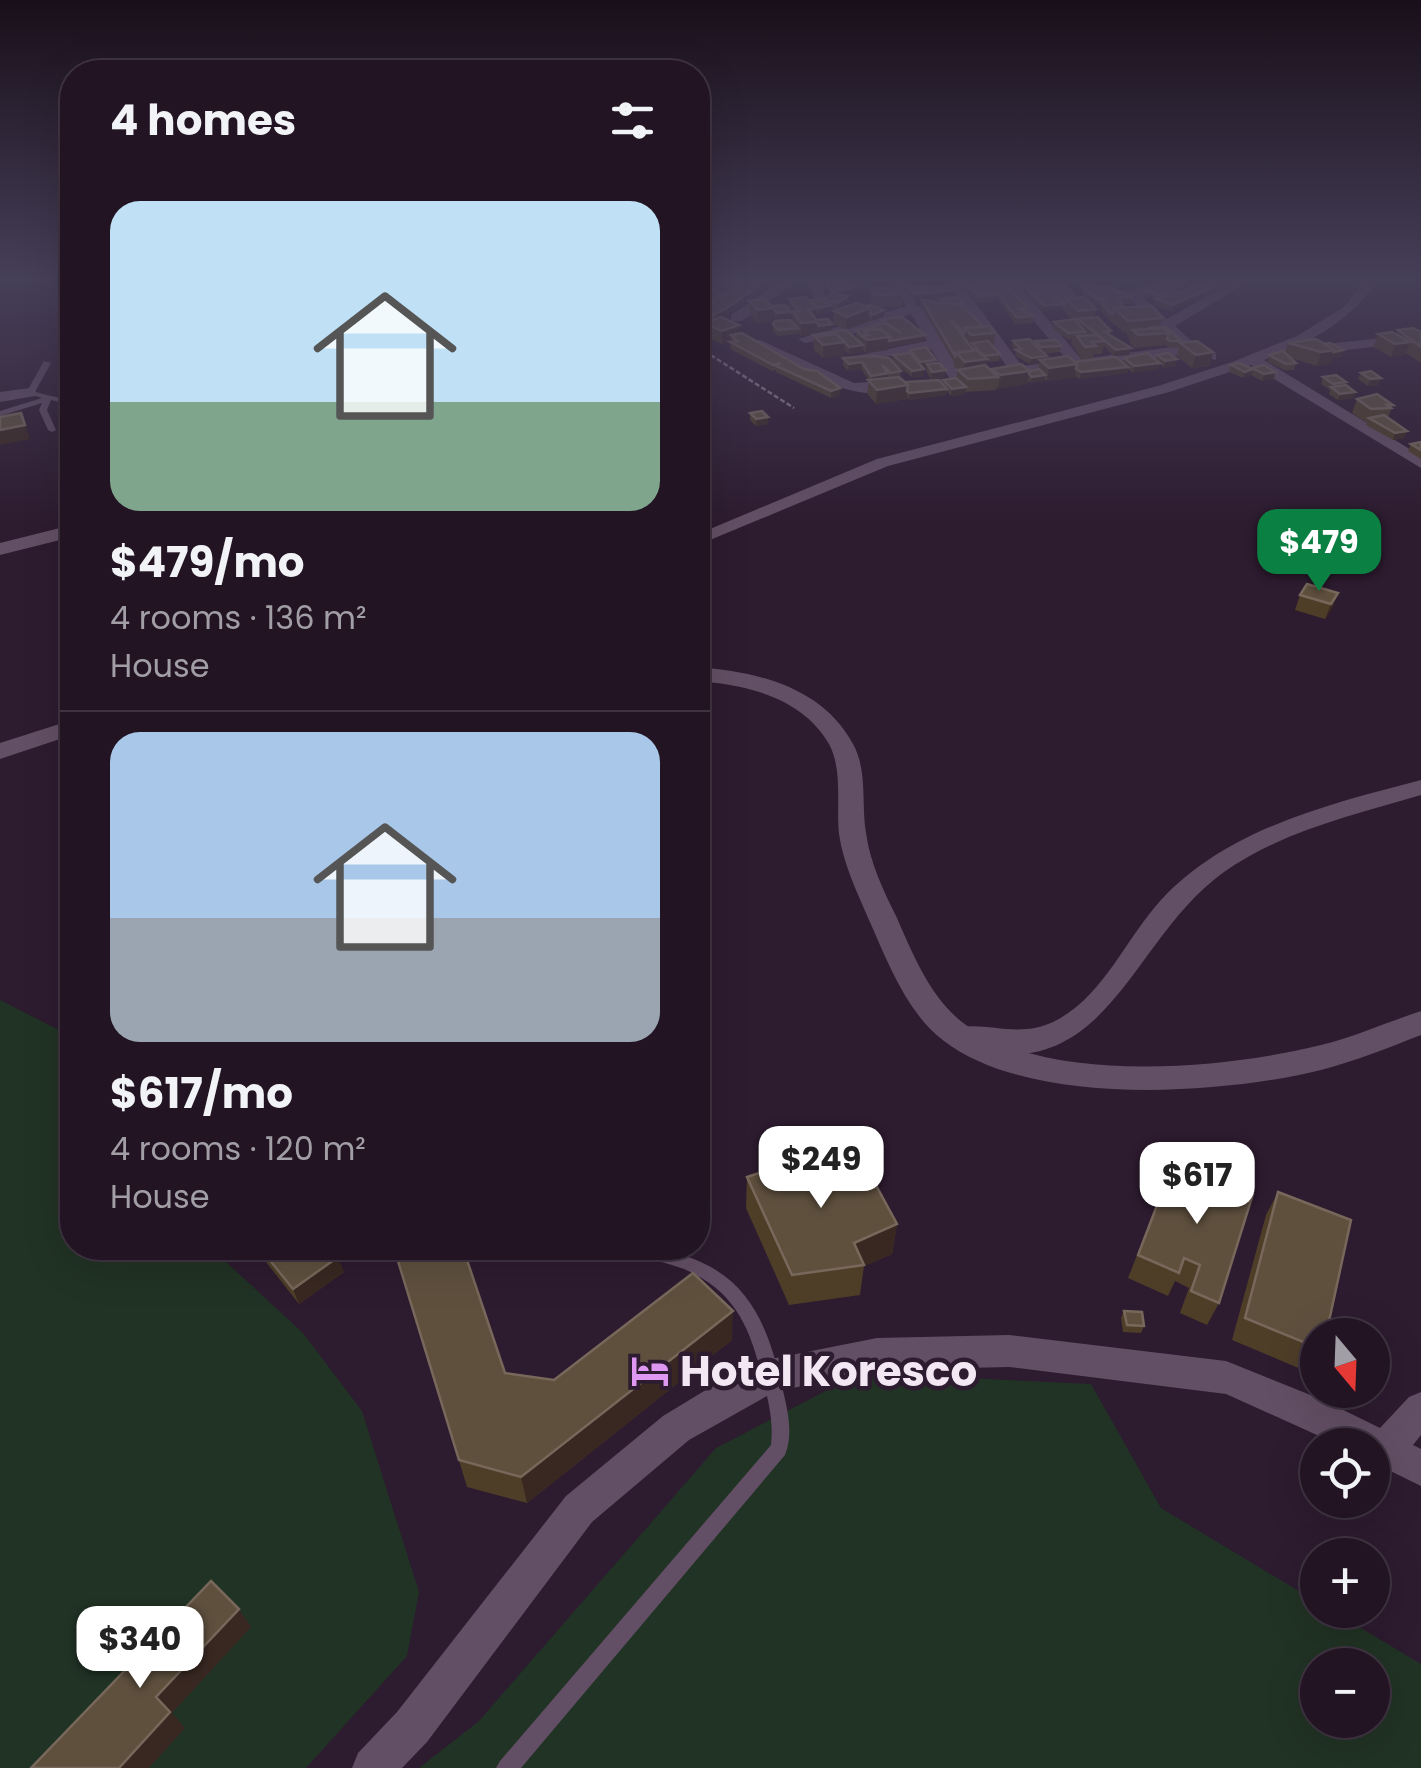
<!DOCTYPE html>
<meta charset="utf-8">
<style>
body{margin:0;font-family:Poppins,sans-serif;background:#2e2130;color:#f1f3f6;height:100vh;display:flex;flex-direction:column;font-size:38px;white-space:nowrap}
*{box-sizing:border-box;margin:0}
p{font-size:32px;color:#a29ea6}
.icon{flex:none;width:55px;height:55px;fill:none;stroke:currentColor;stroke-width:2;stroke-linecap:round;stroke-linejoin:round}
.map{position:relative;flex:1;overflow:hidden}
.sheet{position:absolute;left:60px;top:60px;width:650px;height:1200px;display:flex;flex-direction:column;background:#221423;border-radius:40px;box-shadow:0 10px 40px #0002,0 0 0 2px #3f3341}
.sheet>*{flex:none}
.needle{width:65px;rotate:161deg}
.tools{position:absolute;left:1300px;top:1318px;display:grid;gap:20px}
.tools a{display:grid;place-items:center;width:90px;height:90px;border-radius:50%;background:#221423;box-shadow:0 10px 40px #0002,0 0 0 2px #3f3341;font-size:50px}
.price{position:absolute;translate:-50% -85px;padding:0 22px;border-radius:20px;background:#fff;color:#222;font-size:32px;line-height:65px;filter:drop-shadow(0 2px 5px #0008)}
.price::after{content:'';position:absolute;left:50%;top:60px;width:30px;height:22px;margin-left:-15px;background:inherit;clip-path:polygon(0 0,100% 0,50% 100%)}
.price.active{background:#0b8043;color:#fff}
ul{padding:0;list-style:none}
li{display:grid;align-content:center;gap:20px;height:530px;padding:0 50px}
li+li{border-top:2px solid #3f3341}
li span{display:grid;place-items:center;height:310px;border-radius:30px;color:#555}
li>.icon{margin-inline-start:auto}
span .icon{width:180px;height:180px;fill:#fffc;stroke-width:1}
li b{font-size:42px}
h2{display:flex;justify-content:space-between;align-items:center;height:120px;padding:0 50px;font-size:42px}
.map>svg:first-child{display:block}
.green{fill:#213325;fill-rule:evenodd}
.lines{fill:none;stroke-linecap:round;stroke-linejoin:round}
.path{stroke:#958696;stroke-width:2.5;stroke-dasharray:5 2.5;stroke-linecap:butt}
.service{fill:#634f65;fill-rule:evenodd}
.minor{fill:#634f65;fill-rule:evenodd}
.tertiary{fill:#634f65;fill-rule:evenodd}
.wall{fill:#4e3e28;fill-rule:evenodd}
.shaded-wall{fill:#392822}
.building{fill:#5f503e;stroke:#77685b;stroke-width:2.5}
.labels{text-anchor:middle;stroke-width:9;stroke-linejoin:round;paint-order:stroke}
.near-poi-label{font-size:42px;font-weight:bold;fill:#f4e7f4;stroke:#2d1b2f;text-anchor:start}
</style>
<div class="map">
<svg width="1421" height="1768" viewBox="0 0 1421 1768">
<rect width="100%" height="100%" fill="#2d1b2f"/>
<g class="green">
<path d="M0 1000 61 1031 72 1049V1248H211L303 1333 362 1411 419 1592 407 1656 306 1768H0Z"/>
<path d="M860 1373 1091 1384 1161 1508 1317 1602 1318 1610H1331L1421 1664V1768H419L479 1721 716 1448ZM1318 1665H1372V1720H1318Z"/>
</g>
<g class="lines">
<path class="path" d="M698 347 794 408"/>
<g class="service">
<path d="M44 361 51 363 35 392 72 401V405L51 400 47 410 56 430 52 432 48 430 39 410 42 403 0 416V411L42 398 26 393Z"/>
<path d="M630 1248C655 1246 667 1249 691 1258 751 1280 768 1328 782 1386 787 1408 794 1433 785 1455L521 1768H496L500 1761 771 1445C774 1419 767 1394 760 1369 748 1322 731 1289 684 1269 667 1263 649 1259 632 1253Z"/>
</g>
<g class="minor">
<path d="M720 279H735L698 304V294Z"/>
<path d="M785 279H801L741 321H731V315Z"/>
<path d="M807 279H821L827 303 784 312V306L814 298Z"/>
<path d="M891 279H904L965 379 962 382H952L931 349 848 363 841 359 927 341 911 314 856 333 805 343 798 339 906 306Z"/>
<path d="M951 279H965V289L1022 366 1067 360 1011 294 1010 279H1024L1023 290 1081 359 1180 346 1128 298 1057 279C1078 279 1118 292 1131 290 1145 289 1152 279 1170 279L1142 296 1167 319 1237 279H1253L1175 326 1197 346 1216 354V360L1190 354 994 379 989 377V371L1008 368 951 289Z"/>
<path d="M1366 279H1379C1346 325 1315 339 1264 360L1421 456V468L1251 365 1169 392 888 466 698 545V534L877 459 1158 386 1232 362 1297 336 1344 307Z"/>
<path d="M1421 334V342L1307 354 1300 350 1307 346Z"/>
<path d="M750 340H760L854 383 900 380 908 385C866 413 790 365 750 346Z"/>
<path d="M30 388 38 393 35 396 0 402V392Z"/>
<path d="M1421 780V795C1354 815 1282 831 1224 872 1126 942 1109 1095 952 1045L948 1037 952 1029C985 1019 1018 1041 1057 1020 1104 995 1126 938 1161 900 1228 828 1330 804 1421 780Z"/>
<path d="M1009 1335 1226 1361 1323 1400 1380 1428 1409 1397 1421 1392V1435L1413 1445 1421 1449V1486L1372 1462V1445H1339L1226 1394 1009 1367 877 1370 774 1392 689 1440 592 1522 427 1742 402 1768H352L358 1753 397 1712 566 1496 663 1416 719 1382 771 1359 877 1338Z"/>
</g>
<g class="tertiary">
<path d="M72 525V537L0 555V543Z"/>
<path d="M698 667C758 672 822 687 853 744 868 771 861 804 866 833 870 863 884 892 897 918 913 955 932 1001 966 1025 1051 1085 1225 1069 1321 1045 1355 1037 1387 1022 1421 1011V1035C1388 1048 1355 1061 1321 1070 1220 1095 1030 1107 944 1041 907 1014 887 960 869 920 857 892 843 863 839 834 836 805 843 770 829 744 802 697 746 685 698 681Z"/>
<path d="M72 720V735L0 759V743Z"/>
</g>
</g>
<g class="wall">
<path d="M731 279H778L720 318 739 333 840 388V395L831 398 776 372V370L772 371 730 349 731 341 722 344 704 336V328L698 327V312L700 313V310L708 306 698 304V297L722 296 731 291 725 289V283Z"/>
<path d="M970 279H986L984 284 991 291 992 287H989L991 279H1010L1006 286 1028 308V313L1034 316 1033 323 1015 324 995 296 994 301 978 303 967 291Z"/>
<path d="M1027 279H1050L1049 284 1096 309 1094 318 1111 331 1110 335 1129 355 1114 356 1104 346 1102 354H1094L1093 359 1082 360 1071 343 1072 339H1067L1053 329 1054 322 1071 319 1061 308V310L1043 312 1023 292 1024 286 1045 287V285L1026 283Z"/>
<path d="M1169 279H1236L1210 292V294L1171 311 1154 306 1155 300 1144 297 1146 291ZM1202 282 1201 285 1187 288 1186 291H1178L1185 288 1186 283Z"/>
<path d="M826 281 855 293 845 295 848 296V302L838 310 872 306 870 301 871 288 903 294 902 307H877L884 310V316L846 330 833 324 834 311 838 310 830 308V311L819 314 816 313V319L832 324V330L819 332 817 330V334L801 336 797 332V334L778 336 773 331V324L792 322V317L790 314 789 318 776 319 773 315V321L757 323 749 313V301L788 310 789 299 823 301 830 295 825 288Z"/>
<path d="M1105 286 1133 297 1132 304H1122L1125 308 1162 318 1160 327 1181 341V343L1213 352 1210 366 1192 368 1177 356 1179 347 1168 348 1166 345 1135 348 1130 343V340L1127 336V333H1125L1109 320 1099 308 1100 305H1094L1082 294 1083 287 1104 289Z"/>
<path d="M909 287 930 288 953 298 983 326 995 333 994 346H992L1000 354 999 361 986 362V366L992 371V369L1030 371 1038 369 1039 363 1030 364 1015 356 1016 351 1012 347 1013 341 1035 345V341L1061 346 1060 352 1044 354 1046 359 1075 362H1123L1124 358 1156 360 1157 355 1177 359 1175 366 1164 368 1160 364 1158 369 1133 373 1128 369 1127 373 1080 379 1075 376V377L1047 381 1044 379V381L1031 383 1028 381 1027 384 998 389 996 387V390L965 392V394L951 396 947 391 946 395 909 400 907 397V399L876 404 867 393 869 380 861 369 848 371 843 365V358L892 361 893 355 910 353V350L936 363 945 377 931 379 926 371 927 368H924V376L912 377 893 362 901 371 900 377 905 382 943 384V380L956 378 958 370 954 366V362L921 306H915V299H913L908 293Z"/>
<path d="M882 320 925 335 924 341 889 347 888 350 866 353 862 350V352L849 354 844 350V355L823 358 814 350 813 335H831V332L861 344V342L856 336V330L870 329 871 326 882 323Z"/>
<path d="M1398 330 1421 332V363L1406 353 1405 355 1391 357 1373 347 1378 334H1396Z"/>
<path d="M1288 343 1324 344 1343 350 1341 357 1332 358 1331 363 1317 366 1291 358 1296 363 1294 370H1284L1268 362 1269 355 1285 353Z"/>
<path d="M1231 365 1252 369 1275 372 1274 379 1262 381 1251 375 1243 378 1229 372Z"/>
<path d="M1361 373 1379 385 1368 386 1358 379Z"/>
<path d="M1323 377 1346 382 1345 385 1355 392 1353 398 1338 400 1329 394 1330 390 1321 384Z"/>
<path d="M1357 399 1393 405 1388 418 1407 431 1404 438 1393 440 1366 425 1367 423 1352 413Z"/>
<path d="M750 413 768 424 756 426 750 420Z"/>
<path d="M1421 442V459L1408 451 1411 444Z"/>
<path d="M1338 593 1332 608 1325 619 1295 610 1300 595Z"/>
<path d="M1174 1161 1219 1303 1207 1325 1180 1313 1189 1288 1175 1281 1168 1296 1128 1278Z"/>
<path d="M827 1166 897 1224 892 1254 864 1266 860 1295 789 1305 746 1208 747 1177Z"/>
<path d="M1278 1192 1318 1335V1358L1308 1372 1232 1340 1266 1215Z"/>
<path d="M255 1248H330L344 1272 299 1304Z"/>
<path d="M394 1248 505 1373 554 1380 732 1340 527 1503 467 1487Z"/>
<path d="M1124 1311 1144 1326 1141 1333 1123 1332 1121 1318Z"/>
</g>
<g class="shaded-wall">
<path d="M769 279H778L725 316 715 320V314Z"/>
<path d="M1226 279H1236L1210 292V294L1171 311 1172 305 1211 288 1212 286Z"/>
<path d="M1186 281 1185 288 1159 301 1160 295Z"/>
<path d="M855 287V293L832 299V292Z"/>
<path d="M954 290 952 303 940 299V304L922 300 921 306H915L914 293Z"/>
<path d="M848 296V302L838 310V303Z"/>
<path d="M1062 304 1061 310 1043 312 1044 306Z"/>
<path d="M830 305V311L819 314V308Z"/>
<path d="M774 308 773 321 757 323 758 310Z"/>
<path d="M816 308V321L808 309Z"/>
<path d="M870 308 869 321 846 330 847 317Z"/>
<path d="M884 310V316L872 321V315Z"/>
<path d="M790 312 789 318 776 319 777 313Z"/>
<path d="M818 322 817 334 801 336V323Z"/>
<path d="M832 324V330L819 332V326Z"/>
<path d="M739 325V338L731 335V341L722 344V331Z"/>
<path d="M925 335 924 341 889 347 888 350 866 353 867 340 890 337Z"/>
<path d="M845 342 844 355 823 358V345Z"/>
<path d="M1410 342 1405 355 1391 357 1395 344Z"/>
<path d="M863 345 862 352 849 354V347Z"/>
<path d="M1131 348 1129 355 1114 356 1116 350Z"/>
<path d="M1335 350H1343L1341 357 1332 358 1331 363 1317 366 1321 352Z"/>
<path d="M1213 352 1210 366 1192 368 1196 355Z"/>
<path d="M1047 356 1046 362 1040 360 1039 363 1030 364 1031 358Z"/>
<path d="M987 359 985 372 963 375 965 362Z"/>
<path d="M1177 359 1175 366 1164 368 1165 361Z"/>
<path d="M936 360V366L927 364V368L919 369 920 362Z"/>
<path d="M862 362 861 369 848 371 849 364Z"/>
<path d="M1160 363 1158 369 1133 373 1134 366Z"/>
<path d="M1077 364 1075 377 1047 381 1049 368Z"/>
<path d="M1128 367 1127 373 1080 379 1081 372Z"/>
<path d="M924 369V376L912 377V371Z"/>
<path d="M1253 369 1251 376 1243 378 1245 372Z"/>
<path d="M946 370 945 377 931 379 932 372Z"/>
<path d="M1030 371 1027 384 998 389 1000 375Z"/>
<path d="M1275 372 1274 379 1262 381 1264 374Z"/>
<path d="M888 373 887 380 871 382V376Z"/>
<path d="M1045 375 1044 381 1031 383 1032 377Z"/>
<path d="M1381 378 1379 385 1368 386 1370 379Z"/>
<path d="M908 385 907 399 876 404 877 390Z"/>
<path d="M966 387 965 394 951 396 952 389Z"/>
<path d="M840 388V395L831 398V391Z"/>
<path d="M947 389 946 395 909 400V393Z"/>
<path d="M1355 392 1353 398 1338 400 1340 394Z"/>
<path d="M21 413 30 439 0 445V430Z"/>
<path d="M768 417V424L756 426V419Z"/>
<path d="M1407 431 1404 438 1393 440 1395 433Z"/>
<path d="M1338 593 1332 608 1325 619 1331 604Z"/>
<path d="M897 1224 892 1254 864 1266 854 1243Z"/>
<path d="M338 1257 344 1272 299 1304 293 1289Z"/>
<path d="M733 1311 732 1340 527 1503 521 1477Z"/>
<path d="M239 1609 251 1627 172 1713 185 1728 149 1768H119L156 1697Z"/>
</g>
<g class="building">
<path d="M731 279H769L725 309 715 314 700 310 738 286 725 283Z"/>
<path d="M991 279H1007L1005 283 990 281Z"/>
<path d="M1169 279 1186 281 1160 295 1146 291Z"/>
<path d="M1205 279H1226L1212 286 1201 283Z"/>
<path d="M850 280 855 287 832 292 826 281Z"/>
<path d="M983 283 995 295 979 296 968 285Z"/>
<path d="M1004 284 1028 308 1019 309 1034 316 1016 317 992 285Z"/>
<path d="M1065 284 1076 298 1066 299 1065 303 1054 297 1062 304 1044 306 1024 286 1042 285 1050 293 1045 285Z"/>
<path d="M1195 284 1211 288 1172 305 1156 299 1172 292 1190 291 1187 288Z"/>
<path d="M928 286 930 288 919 289 917 293H914L909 287Z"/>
<path d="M949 286 954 290 916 294 919 289Z"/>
<path d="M1105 286 1133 297 1117 298 1125 308H1114L1112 314H1111L1101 301 1109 298 1096 299 1083 287H1100L1110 292Z"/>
<path d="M871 288H900L903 294 874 295Z"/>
<path d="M711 289 722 292 712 300 698 297Z"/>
<path d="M833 293 848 296 838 303 823 300Z"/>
<path d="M806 297 816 308 808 309 818 322 801 323 793 312 799 311 789 299Z"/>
<path d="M958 297 963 303 946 304 940 299Z"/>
<path d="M1084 297 1096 309 1078 311 1066 299Z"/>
<path d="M764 299 774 308 758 310 749 301Z"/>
<path d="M818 299 830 305 819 308 810 301Z"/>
<path d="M922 300 963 306 983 326 965 328 964 333 951 320 967 342 973 349H977L972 343 988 341 1000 354 983 356 977 350 956 353 955 356Z"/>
<path d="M857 303 870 308 847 317 834 311Z"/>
<path d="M785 305 790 312 777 313 772 306Z"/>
<path d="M870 305 884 310 872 315 870 314V308L865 306Z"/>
<path d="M1152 306 1162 318 1128 321 1114 308Z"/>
<path d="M698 312 713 316 704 322 698 320Z"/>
<path d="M901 316 925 335 889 341 890 337 880 329H875L871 326 884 323 901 333 882 320Z"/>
<path d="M721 317 739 325 722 331 704 323Z"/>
<path d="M1097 317 1111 331 1105 332 1131 348 1116 350 1078 319Z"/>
<path d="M828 319 832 324 819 326 816 320Z"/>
<path d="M1075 319 1085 332 1068 333 1054 322Z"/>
<path d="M790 320 798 328 778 330 773 324 775 321Z"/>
<path d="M989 326 995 333 971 335 965 328Z"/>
<path d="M1166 327 1181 341H1170L1167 339 1169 333 1163 328H1147Z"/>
<path d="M869 328 871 330 865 331 864 335 862 336 856 330Z"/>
<path d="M1163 328 1169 333 1138 335 1133 330Z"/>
<path d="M1413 328 1421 332V347L1398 330Z"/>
<path d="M880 329 890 337 867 340 862 336 869 335 865 331Z"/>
<path d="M846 330 863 345 849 347 836 334 831 332Z"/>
<path d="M1392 332 1410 342 1395 344 1378 334Z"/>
<path d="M742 333 804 369 817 371 840 388 831 391 776 366 780 363 773 365 730 342 738 341 731 335Z"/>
<path d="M828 333 830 335 815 337 820 342 813 335Z"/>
<path d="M836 334 845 342 823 345 815 337Z"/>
<path d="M1098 335 1104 341 1092 342 1096 346 1085 347 1077 336Z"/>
<path d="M1029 339 1047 356 1031 358 1016 350 1021 349 1013 341Z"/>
<path d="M1316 339 1335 350 1321 352 1288 343Z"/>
<path d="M1056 340 1061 346 1041 347 1035 341Z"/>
<path d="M1197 341 1213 352 1196 355 1180 343Z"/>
<path d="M1330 343 1343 350 1334 352 1335 350 1324 344Z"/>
<path d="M926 347 936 360 920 362 910 350Z"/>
<path d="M977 350 987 359 965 362 956 353Z"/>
<path d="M1283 351 1296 363 1286 364 1269 355Z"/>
<path d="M910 353 924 369 912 371 893 355Z"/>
<path d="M1147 353 1160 363 1134 366 1124 358Z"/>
<path d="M1168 353 1177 359 1165 361 1157 355Z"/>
<path d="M872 356 889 358 901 371 891 373 882 365 888 373 871 376 862 362 849 364 843 358Z"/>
<path d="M1068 356 1077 364 1049 368 1040 360Z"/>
<path d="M1116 357 1128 367 1081 372 1076 369 1077 364 1075 362Z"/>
<path d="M939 363 946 370 932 372 927 364Z"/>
<path d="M1239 363 1253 369 1245 372 1231 365Z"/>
<path d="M1021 364 1030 371 1000 375 992 369Z"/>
<path d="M985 365 998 377 968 379 958 370Z"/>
<path d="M1264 365 1275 372 1264 374 1252 368Z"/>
<path d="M1039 369 1045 375 1032 377 1029 374 1030 371Z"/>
<path d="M1371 371 1381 378 1370 379 1361 373Z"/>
<path d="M1336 375 1346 382 1333 384 1323 377Z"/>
<path d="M899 377 908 385 877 390 868 380Z"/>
<path d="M956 378 966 387 952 389 943 380Z"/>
<path d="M939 380 947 389 909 393 907 391 908 385 905 382Z"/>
<path d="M1346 385 1355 392 1340 394 1331 387Z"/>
<path d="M1377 394 1393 405H1387L1391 408 1371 409 1357 399Z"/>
<path d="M762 411 768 417 756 419 750 413Z"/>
<path d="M21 413 25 425 0 430V417Z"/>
<path d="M1384 415 1407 431 1395 433 1369 418Z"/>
<path d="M1421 442V450L1411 444Z"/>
<path d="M1307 584 1338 593 1331 604 1300 595Z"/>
<path d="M819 1153 827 1166 860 1156 897 1224 854 1243 864 1265 792 1275 747 1177Z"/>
<path d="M1174 1161 1253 1194 1219 1303 1191 1291 1200 1265 1184 1258 1179 1273 1138 1255Z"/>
<path d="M1278 1192 1351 1220 1326 1335H1318V1348L1245 1318Z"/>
<path d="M260 1248H330L338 1257 293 1289Z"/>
<path d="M394 1248H463L505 1373 554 1380 693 1273 733 1311 521 1477 459 1460Z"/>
<path d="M1124 1311 1142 1312 1144 1326 1127 1325Z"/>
<path d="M211 1581 239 1609 156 1697 170 1712 119 1768H31Z"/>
</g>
<linearGradient id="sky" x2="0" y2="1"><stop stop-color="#190f1a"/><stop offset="0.53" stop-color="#463f58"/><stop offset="1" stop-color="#463f58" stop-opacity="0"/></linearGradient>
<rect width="1421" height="527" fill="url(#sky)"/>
<defs>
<g id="hotel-bare" transform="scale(3)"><path d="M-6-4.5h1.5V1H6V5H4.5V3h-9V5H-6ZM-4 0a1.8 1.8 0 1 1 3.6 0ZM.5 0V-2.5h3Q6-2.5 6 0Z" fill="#de98f2" stroke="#2d1b2f" stroke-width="2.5" paint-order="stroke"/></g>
</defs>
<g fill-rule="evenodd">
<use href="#hotel-bare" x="650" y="1371"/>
</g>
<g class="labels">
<g class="near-poi-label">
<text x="680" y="1386">Hotel Koresco</text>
</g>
</g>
</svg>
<div class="tools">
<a><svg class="needle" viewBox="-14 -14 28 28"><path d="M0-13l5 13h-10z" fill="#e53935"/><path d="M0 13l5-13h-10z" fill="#a29ea6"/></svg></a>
<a><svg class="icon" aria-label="locate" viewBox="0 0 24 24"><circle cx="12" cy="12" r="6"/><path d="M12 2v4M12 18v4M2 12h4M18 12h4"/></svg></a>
<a>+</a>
<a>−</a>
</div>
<b class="price active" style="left:1319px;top:594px">$479</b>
<b class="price" style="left:821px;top:1211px">$249</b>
<b class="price" style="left:1197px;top:1227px">$617</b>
<b class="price" style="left:140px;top:1691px">$340</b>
<section class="sheet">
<h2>4 homes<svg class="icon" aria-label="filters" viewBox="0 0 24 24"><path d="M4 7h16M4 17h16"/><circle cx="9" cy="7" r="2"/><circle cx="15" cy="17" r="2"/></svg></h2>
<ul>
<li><span style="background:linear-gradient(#bfe0f5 65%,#7fa58c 0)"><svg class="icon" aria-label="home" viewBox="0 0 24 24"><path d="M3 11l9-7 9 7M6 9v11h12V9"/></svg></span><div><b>$479/mo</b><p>4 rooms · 136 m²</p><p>House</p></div></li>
<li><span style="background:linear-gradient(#a9c7e8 60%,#9aa5b1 0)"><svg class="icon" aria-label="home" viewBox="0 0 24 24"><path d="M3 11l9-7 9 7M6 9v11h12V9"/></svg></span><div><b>$617/mo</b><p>4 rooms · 120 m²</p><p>House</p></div></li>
</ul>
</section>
</div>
